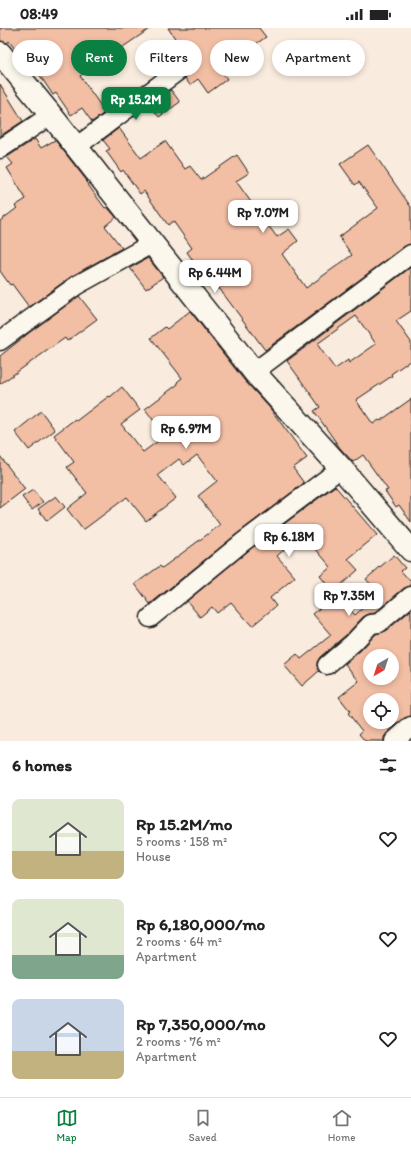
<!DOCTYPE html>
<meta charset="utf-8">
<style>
body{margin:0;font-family:Itim,sans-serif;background:#f2f2f2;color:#222;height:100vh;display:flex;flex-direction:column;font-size:15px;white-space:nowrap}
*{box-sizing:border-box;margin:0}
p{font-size:13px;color:#767676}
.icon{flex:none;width:22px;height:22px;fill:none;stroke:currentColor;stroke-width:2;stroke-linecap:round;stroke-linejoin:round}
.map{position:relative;height:713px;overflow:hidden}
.sheet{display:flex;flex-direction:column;background:#fff;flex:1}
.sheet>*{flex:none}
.guide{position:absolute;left:12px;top:12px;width:387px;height:36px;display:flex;gap:8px}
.needle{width:26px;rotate:219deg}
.buttons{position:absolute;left:363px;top:621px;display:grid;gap:8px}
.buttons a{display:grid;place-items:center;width:36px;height:36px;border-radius:50%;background:#fff;box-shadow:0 2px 6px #0003;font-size:20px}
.price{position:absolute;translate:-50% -34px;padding:0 9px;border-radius:8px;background:#fff;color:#222;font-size:13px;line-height:26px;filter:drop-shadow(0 1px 2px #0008)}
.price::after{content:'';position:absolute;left:50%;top:24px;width:12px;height:9px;margin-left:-6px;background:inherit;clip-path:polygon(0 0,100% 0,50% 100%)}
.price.active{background:#0b8043;color:#fff}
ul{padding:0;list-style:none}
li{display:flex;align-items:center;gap:12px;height:100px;padding:0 12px}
li span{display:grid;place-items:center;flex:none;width:112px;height:80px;border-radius:8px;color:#555}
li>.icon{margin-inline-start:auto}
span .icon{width:48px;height:48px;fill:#fffc;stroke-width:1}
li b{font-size:17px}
h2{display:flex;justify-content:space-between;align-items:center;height:48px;padding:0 12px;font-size:17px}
.chip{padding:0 14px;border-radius:18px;background:#fff;box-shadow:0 2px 6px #0003;font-size:14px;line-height:36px}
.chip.active{background:#0b8043;color:#fff}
.status{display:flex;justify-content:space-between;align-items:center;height:28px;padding:0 20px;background:#fff;direction:ltr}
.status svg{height:11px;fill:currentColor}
.dock{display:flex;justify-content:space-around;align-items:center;height:56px;border-top:1px solid #e0e0e0;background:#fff;font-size:11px;color:#767676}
.dock a{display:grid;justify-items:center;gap:2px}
.dock .active{color:#0b8043}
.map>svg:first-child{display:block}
.building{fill:#f2bea4;stroke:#1c1c1c;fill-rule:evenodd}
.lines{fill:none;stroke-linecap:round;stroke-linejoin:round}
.street-casing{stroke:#1c1c1c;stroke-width:21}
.secondary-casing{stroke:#1c1c1c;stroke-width:25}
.street{stroke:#fbf7ec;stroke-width:18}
.secondary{stroke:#fbf7ec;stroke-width:22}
</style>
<div class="status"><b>08:49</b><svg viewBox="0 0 49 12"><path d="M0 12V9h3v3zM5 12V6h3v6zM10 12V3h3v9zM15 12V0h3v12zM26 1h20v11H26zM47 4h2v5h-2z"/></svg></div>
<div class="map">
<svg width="411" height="713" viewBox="0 0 411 713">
<rect width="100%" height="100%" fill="#f9ecde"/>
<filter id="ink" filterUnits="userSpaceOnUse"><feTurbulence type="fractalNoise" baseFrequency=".025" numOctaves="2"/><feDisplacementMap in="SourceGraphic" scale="8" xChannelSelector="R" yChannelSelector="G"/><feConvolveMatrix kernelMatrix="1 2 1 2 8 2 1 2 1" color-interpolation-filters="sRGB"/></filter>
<g filter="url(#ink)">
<g class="building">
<path d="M0 0H151L80 48 103 81 105 80 107 83 92 94 82 80 71 87 56 65 53 67 33 37 29 40 9 13 7 15 0 13Z"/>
<path d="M168 0H259L266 9 220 41 227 51 208 65 198 51 190 57 185 50 188 47V41L186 36 180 33 187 28Z"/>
<path d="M0 56 23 93 0 108Z"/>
<path d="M171 62 180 74 159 89 150 77Z"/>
<path d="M119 100 141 130 165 113 185 141 190 138 201 152 237 127 249 145 236 153 258 184 277 209 289 201 298 213 282 226 306 260 352 227 339 209 378 180 359 154 355 157 340 136 368 117 411 179V216L405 218 265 322 219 260 217 261 206 245 203 247 187 224 192 220 173 193 168 197 144 163 140 166 123 142 121 144 106 123 110 121 103 112Z"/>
<path d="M35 111 41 120 55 112 87 153 86 154 105 180 107 179 116 189 105 198 122 220 72 248 29 279 12 256 10 257 0 243V193L17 180 15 178 26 171 7 140 13 136 7 129Z"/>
<path d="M148 230 163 249 146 261 130 240Z"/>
<path d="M411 239V283L396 293 411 314V332L391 346 392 348 356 372 373 396 379 392 380 393 411 371V494L399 477 396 479 385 463 388 462 363 427 353 434 340 420 314 383 320 379 287 333ZM356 288 376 316 349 335 348 332 335 341 317 316Z"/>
<path d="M79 268 97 291 67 313 65 310 0 356V328L30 304Z"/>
<path d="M190 283 244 352 269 379 307 430 293 440 304 455 237 506 150 576 135 556 160 538 162 540 220 497 198 468 217 453 197 427 184 437 179 431 158 447 176 470 146 493 127 469 83 502 67 481 87 465 67 439 74 434 54 407 75 391 76 393 109 368 110 369 122 359 140 382 121 396 142 423 143 424 165 408 145 381 178 356 177 354 182 350 151 310 165 299 167 301Z"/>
<path d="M41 383 55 402 29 422 15 404Z"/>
<path d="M0 428 25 461 0 480Z"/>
<path d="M335 458 377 507 348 531 358 542 333 564 320 548 331 539 302 505 277 528 295 549 270 570 276 578 252 598 231 574 217 585 212 579 200 589 187 573 249 522Z"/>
<path d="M33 462 43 474 32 482 22 469Z"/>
<path d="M56 468 65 479 47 493 38 481Z"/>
<path d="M394 527 405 540 401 543 411 554V558L404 560 375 585 369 586 363 589 346 607 320 629 317 634V638L319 643 302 658 284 637 297 626 301 631 331 607 313 586 336 566 355 587 379 566 366 551Z"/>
<path d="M411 582V688L404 690 387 705 384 709V713H365L359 706 362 703 348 685 350 683 339 669 359 653 345 636 361 622 376 606 386 603ZM370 628H392V650H370ZM370 672H392V694H370Z"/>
</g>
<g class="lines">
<g class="street-casing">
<g id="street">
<path d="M76 119 178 43"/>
<path d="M0 121 51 87"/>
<path d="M0 313 77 257 153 215"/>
<path d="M254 344 411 226"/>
<path d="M150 590 243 514 341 440"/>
<path d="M327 637 353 615 371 596 379 595 411 568"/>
<path d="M394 713 411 698"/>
</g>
</g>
<g class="secondary-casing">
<path id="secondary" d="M0 25 51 87 254 344 341 440 411 522"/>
</g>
<use href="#street" class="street"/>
<use href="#secondary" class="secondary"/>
</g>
</g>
</svg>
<div class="buttons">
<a><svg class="needle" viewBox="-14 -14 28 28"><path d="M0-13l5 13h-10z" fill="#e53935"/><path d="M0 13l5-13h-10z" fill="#767676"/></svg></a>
<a><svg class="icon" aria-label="locate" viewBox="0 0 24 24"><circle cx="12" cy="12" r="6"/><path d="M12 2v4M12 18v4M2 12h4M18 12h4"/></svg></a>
</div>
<b class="price active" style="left:136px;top:93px">Rp 15.2M</b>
<b class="price" style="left:263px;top:206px">Rp 7.07M</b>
<b class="price" style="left:215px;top:266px">Rp 6.44M</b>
<b class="price" style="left:186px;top:422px">Rp 6.97M</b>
<b class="price" style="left:289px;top:530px">Rp 6.18M</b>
<b class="price" style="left:349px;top:589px">Rp 7.35M</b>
<div class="guide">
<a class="chip">Buy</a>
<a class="chip active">Rent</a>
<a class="chip">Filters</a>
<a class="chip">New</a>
<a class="chip">Apartment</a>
</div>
</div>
<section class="sheet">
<h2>6 homes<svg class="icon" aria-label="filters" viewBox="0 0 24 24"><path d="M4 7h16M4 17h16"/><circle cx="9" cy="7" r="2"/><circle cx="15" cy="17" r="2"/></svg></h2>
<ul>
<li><span style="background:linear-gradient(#dfe7d0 65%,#c2b280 0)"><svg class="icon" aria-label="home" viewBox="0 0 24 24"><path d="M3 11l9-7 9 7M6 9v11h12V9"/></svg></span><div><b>Rp 15.2M/mo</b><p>5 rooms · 158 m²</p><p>House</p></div><svg class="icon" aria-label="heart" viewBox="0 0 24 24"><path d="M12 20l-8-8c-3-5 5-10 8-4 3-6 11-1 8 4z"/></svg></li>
<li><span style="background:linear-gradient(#dfe7d0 70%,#7fa58c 0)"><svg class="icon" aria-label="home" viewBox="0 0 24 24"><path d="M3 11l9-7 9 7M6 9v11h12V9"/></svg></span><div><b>Rp 6,180,000/mo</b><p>2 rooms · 64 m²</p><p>Apartment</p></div><svg class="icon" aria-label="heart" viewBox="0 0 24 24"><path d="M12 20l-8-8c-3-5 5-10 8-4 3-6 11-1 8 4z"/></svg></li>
<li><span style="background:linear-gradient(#c9d6e8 65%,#c2b280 0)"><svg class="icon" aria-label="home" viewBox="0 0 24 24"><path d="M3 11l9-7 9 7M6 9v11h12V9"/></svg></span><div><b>Rp 7,350,000/mo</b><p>2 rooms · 76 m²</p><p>Apartment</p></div><svg class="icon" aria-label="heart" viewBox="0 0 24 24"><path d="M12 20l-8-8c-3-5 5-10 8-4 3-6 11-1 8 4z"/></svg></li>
</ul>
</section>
<nav class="dock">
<a class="active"><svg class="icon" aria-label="map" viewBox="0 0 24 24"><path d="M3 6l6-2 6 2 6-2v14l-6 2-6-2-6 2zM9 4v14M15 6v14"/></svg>Map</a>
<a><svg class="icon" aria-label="saved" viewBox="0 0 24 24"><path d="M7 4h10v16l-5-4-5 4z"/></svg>Saved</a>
<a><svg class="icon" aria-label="home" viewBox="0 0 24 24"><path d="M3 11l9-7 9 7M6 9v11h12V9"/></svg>Home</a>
</nav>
